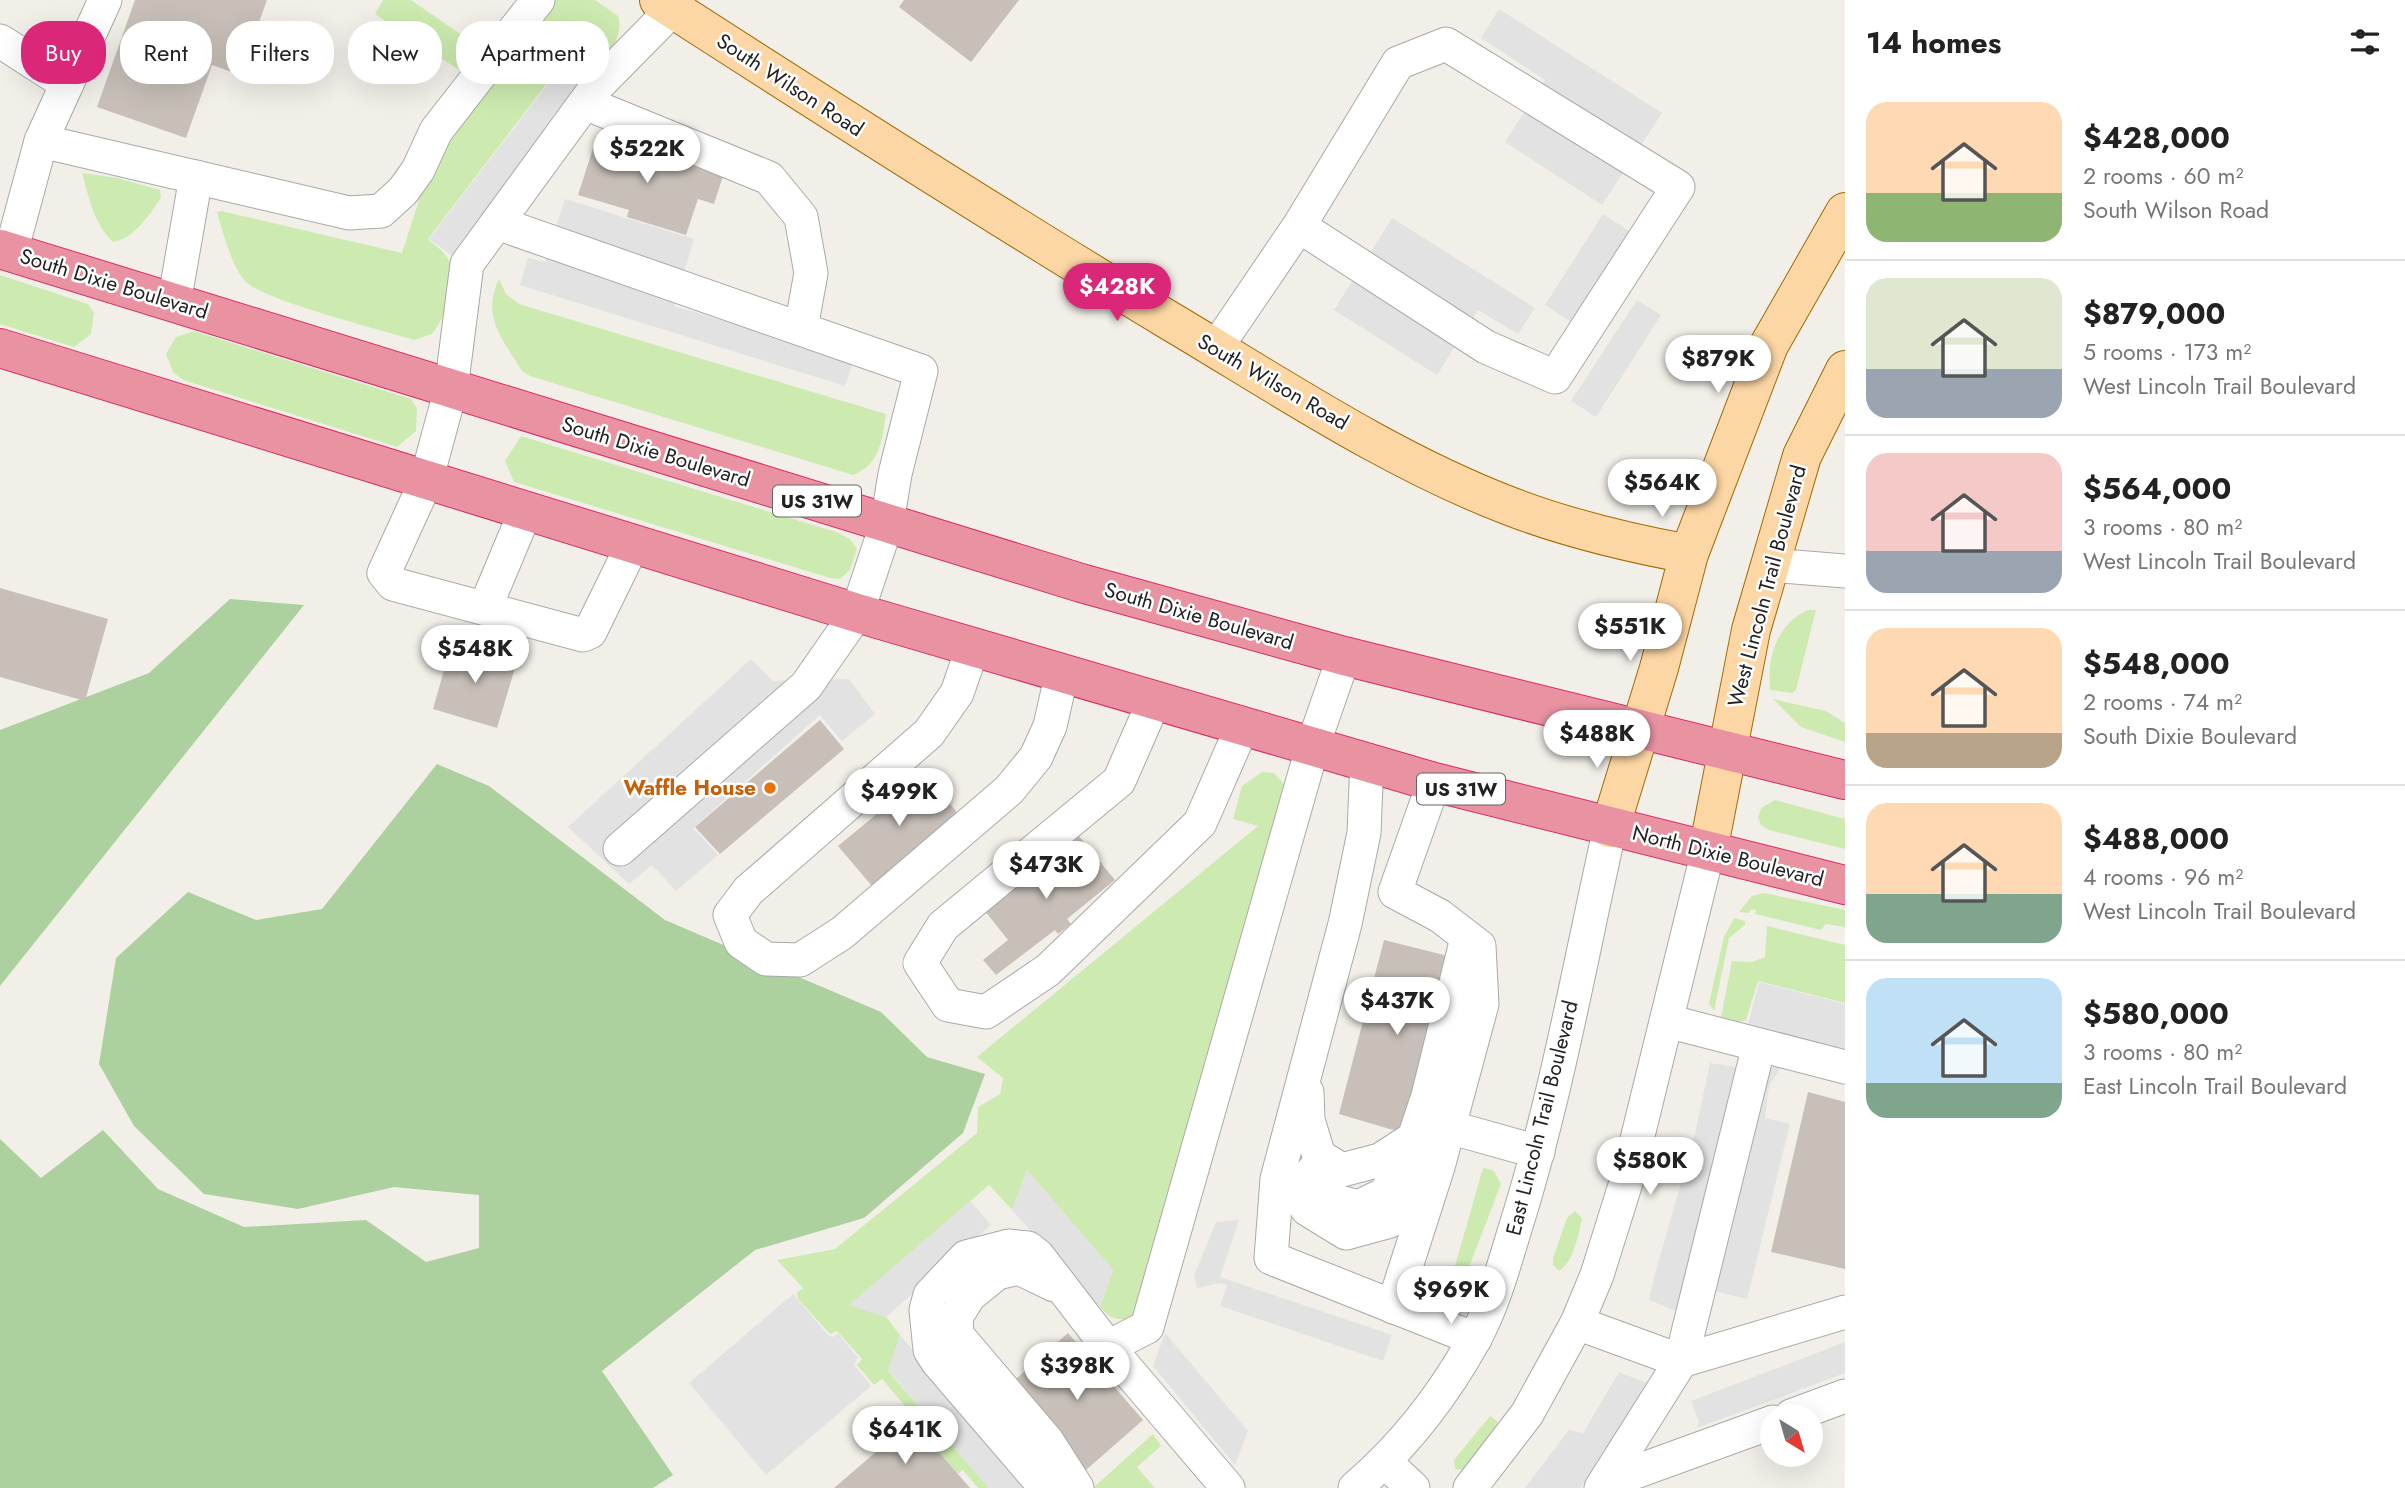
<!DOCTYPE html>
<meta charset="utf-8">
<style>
body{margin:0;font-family:Jost,sans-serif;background:#f6f6f6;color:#222;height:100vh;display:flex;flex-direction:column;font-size:26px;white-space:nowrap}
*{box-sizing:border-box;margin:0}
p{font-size:23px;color:#767676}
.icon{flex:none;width:38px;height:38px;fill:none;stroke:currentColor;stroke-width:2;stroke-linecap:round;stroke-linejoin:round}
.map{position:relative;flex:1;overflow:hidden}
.sheet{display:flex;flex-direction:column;background:#fff;width:560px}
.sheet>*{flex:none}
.hud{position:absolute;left:21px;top:21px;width:665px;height:63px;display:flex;gap:14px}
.needle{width:46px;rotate:143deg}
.buttons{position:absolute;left:1760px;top:1404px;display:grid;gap:14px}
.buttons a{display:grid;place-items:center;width:63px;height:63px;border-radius:50%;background:#fff;box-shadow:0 7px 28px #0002;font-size:35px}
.price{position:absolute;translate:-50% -60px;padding:0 16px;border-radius:24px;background:#fff;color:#222;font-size:23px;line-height:46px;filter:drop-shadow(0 2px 4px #0008)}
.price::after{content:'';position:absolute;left:50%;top:42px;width:21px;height:16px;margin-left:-10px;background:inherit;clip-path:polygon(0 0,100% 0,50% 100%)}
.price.selected{background:#db2777;color:#fff}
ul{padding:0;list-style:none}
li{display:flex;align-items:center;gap:21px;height:175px;padding:0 21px}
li+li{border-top:2px solid #e0e0e0}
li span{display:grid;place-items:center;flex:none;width:196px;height:140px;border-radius:21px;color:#555}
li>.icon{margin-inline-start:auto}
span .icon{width:84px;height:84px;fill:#fffc;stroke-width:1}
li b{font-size:30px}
h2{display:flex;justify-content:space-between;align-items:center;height:84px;padding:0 21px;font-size:30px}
.chip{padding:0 24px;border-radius:28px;background:#fff;box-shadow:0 7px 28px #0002;font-size:24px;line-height:63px}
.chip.selected{background:#db2777;color:#fff}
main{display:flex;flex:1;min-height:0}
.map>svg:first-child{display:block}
.grass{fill:#cdebb0}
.forest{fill:#add19e}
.parking{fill:#e2e2e2}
.building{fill:#c7bfb8}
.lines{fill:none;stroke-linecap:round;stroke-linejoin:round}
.minor-casing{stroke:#a9a9a9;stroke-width:35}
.major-casing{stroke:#a06b00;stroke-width:40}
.highway-casing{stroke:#dc2a67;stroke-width:40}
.minor{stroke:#fff;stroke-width:33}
.major{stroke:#fcd6a4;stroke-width:38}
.highway{stroke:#e892a2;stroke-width:38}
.food-dot{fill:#e8710a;stroke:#fff;stroke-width:2.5}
.labels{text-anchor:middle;stroke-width:5;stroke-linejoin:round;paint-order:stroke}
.shield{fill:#fff;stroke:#646464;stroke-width:2}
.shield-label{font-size:19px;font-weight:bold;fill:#222}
.street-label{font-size:21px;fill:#222;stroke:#fff}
.food-label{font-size:21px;font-weight:bold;fill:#c56008;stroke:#fff;text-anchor:end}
</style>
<main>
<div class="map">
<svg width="1845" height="1488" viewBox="0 0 1845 1488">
<rect width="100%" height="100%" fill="#f2efe9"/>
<g class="grass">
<path d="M383 0H411L482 49 472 74 459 70 375 14Z"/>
<path d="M554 0H595L618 16C623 28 616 53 600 51 594 50 586 43 580 40L428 239C434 245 444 251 448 259 459 280 446 318 432 334L414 340C381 330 266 301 246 282 233 270 222 230 217 212L221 211 402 253 432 159Z"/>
<path d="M82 173 117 178 160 190 161 198C149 215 135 238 113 242 94 224 89 198 82 173Z"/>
<path d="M0 275 88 304 94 313 91 334 74 347 0 324Z"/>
<path d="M499 279 506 294 519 304 886 414C882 440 880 465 853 475L530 376 522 371C502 338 481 318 499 279Z"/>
<path d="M194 331 411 399 417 409 416 431 397 447 183 380 173 372 166 354 176 337Z"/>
<path d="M521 436 836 532 850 539 857 549 850 570 840 579 830 578 514 482 505 461Z"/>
<path d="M1808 610H1816L1796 690 1792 693 1770 690C1767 657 1776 625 1808 610Z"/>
<path d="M1773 699 1826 711 1845 723V742L1801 727Z"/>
<path d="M1262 772 1274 773 1285 785 1144 1312C1126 1321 1114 1324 1100 1307L1113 1270 1027 1170 1012 1210 989 1185 850 1305 886 1317 900 1335 888 1371 989 1488H978L963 1470 958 1474 930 1442 933 1439 882 1379 874 1385 857 1365 862 1359 837 1331 830 1334 798 1299 797 1293 803 1288 777 1260 835 1249 977 1133 978 1107 1000 1094 1003 1078 977 1057 1258 826 1233 819 1242 786Z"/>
<path d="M1775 800 1845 819V849L1769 830 1761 825 1758 818 1761 808Z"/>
<path d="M1764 893 1845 910V927L1826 924 1821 930 1755 914 1756 910 1752 909 1749 913 1739 912 1752 896Z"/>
<path d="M1734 918 1745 921V925L1729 938 1714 1011 1709 1003 1724 937Z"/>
<path d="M1767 926 1845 945V1003L1758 981 1746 1020 1738 1022 1721 1017 1732 961 1752 962 1765 957Z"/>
<path d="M1483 1168 1493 1170 1501 1184 1461 1288 1453 1295 1441 1299 1449 1287Z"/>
<path d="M1575 1211 1582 1218C1578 1235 1574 1262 1559 1271L1553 1265V1258L1567 1218Z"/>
<path d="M1490 1416 1497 1421V1426L1464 1470 1455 1469 1454 1460Z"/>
<path d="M1153 1434 1161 1446 1137 1467 1155 1488H1093Z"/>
</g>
<g class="forest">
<path d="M230 599 304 605 0 986V730L149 673Z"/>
<path d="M437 764 489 786 665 920 881 1012 927 1057 985 1074 963 1133 864 1218 755 1250 602 1371 673 1475 653 1488H0V1139L41 1178 103 1130 158 1189 244 1227 366 1220 426 1262 479 1248V1195L394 1187 298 1209 204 1194 134 1126 99 1064 116 958 188 892 256 920 322 909Z"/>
</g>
<g class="parking">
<path d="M1499 9 1662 113 1602 205 1505 142 1545 80 1481 38Z"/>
<path d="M580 42 604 60 453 256 429 239Z"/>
<path d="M565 199 694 239 674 306 854 359 845 386 520 285 528 258 545 262Z"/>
<path d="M1603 214 1629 231 1571 322 1545 305Z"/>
<path d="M1392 218 1535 308 1518 334 1478 310 1437 375 1334 310Z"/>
<path d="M1637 300 1661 315 1596 417 1571 401Z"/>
<path d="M751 659 773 681 849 679 875 714 842 741 820 715 693 828 718 855 676 891 652 865 629 884 568 827Z"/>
<path d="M1759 982 1845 1004V1080L1793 1068 1780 1069 1769 1086 1765 1118 1790 1124 1747 1299 1684 1284 1676 1311 1649 1300 1655 1274 1695 1134 1710 1063 1737 1067Z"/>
<path d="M1027 1170 1113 1270 1100 1307 1012 1210Z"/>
<path d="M970 1201 991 1225 886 1317 849 1305Z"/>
<path d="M1239 1220 1220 1277 1392 1335 1383 1361 1220 1306 1227 1285 1220 1283 1197 1288 1194 1276 1216 1222Z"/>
<path d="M793 1294 828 1335 833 1337 838 1333 858 1358 854 1365 871 1386 766 1475 689 1383Z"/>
<path d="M1165 1333 1248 1431 1235 1465 1153 1366Z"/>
<path d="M900 1335 1030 1488H989L888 1370Z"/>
<path d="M1845 1342V1373L1697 1428 1699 1421 1691 1401Z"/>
<path d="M1619 1372 1647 1383 1610 1445 1580 1488H1525L1569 1430 1583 1433Z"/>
</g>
<g class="building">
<path d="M135 0H267L240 75 212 65 186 138 97 107Z"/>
<path d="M904 0H1019L971 62 899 7Z"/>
<path d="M597 136 723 176 714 204 698 199 686 235 627 217 629 210 578 195Z"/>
<path d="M0 588 108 619 85 701 0 677Z"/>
<path d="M452 642 517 661 497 728 433 709Z"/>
<path d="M820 720 844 749 720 854 695 827Z"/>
<path d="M920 768 956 811 957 818 872 886 838 846 878 813 874 808Z"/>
<path d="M1078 835 1115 880 1067 919 1071 924 1058 934 1055 930 996 975 983 960 1008 940 985 911Z"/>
<path d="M1384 940 1456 958 1410 1135 1339 1114Z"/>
<path d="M1808 1092 1845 1102V1269L1771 1252Z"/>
<path d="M1068 1333 1143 1420 1086 1470 1010 1384Z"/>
<path d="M912 1421 970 1488H834Z"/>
</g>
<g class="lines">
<g class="minor-casing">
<g id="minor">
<path d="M0 41 67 84"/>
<path d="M585 103 769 178 801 217 811 273 801 328"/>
<path d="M41 141 105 0"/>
<path d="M497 223 921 371 895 474 887 523 857 613 806 686 620 849"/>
<path d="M11 252 41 141 349 213 381 211 403 191 418 170 436 131 538 0"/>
<path d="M174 303 196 177"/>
<path d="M1216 348 1299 226 1486 347 1555 377 1678 187 1446 44 1398 63 1299 226"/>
<path d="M633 544 590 632 583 635 393 584 384 573 426 481 451 389 467 264 597 86 673 9"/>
<path d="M1770 565 1845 571"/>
<path d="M485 608 526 510"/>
<path d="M973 647 957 693 929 733 748 891 730 915 741 942 766 959 800 960 842 933 1009 790 1036 757 1050 726 1062 673"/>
<path d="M1154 701 1119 781 943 926 920 963 948 1005 986 1012 1048 970 1200 823 1243 725"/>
<path d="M1367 760 1364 833 1345 924 1277 1179 1271 1258 1475 1339"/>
<path d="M1667 1021 1845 1067"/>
<path d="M1307 1092 1308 1120 1319 1156 1342 1170 1380 1160 1414 1138 1428 1096 1467 938"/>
<path d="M1449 1127 1538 1152"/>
<path d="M1281 1166 1307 1209 1346 1233 1390 1221 1429 1178"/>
<path d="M1313 1171 1328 1199 1358 1207 1385 1194 1412 1148 1414 1139"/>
<path d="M1054 1285 1019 1268 997 1273 969 1296 956 1317 957 1335 1047 1441 1077 1488"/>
<path d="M1393 1307 1438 1167 1482 1004 1479 946 1440 916 1395 892 1434 782"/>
<path d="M1577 1323 1681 1361 1845 1312"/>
<path d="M1108 1347 1147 1327 1313 745 1344 656"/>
<path d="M1791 1416 1845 1396"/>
<path d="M1385 1462 1413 1488"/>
<path d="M1605 1483 1773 1422"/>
<path d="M1046 1488 937 1361 930 1350 926 1310 930 1295 966 1257 1009 1246 1028 1248 1038 1256 1108 1347 1228 1488"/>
<path d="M1355 1488C1403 1447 1443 1396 1474 1340 1495 1302 1506 1257 1519 1216 1558 1089 1581 957 1610 828"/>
<path d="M1470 1488 1527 1414 1577 1323 1597 1275 1628 1176 1708 851"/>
<path d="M1601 1488 1681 1361 1759 1045"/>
</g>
</g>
<g class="major-casing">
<g id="major">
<path d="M659 0C828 109 997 217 1170 321 1281 387 1391 461 1512 507 1570 529 1629 543 1689 554"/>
<path d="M1610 828 1659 668 1689 554 1769 345 1845 212"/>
<path d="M1708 851 1751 630 1802 456 1845 370"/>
</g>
</g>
<g class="highway-casing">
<g id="highway">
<path d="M0 249 1081 583 1344 656 1845 780"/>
<path d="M0 348 857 613 1434 782 1845 885"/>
</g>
</g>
<use href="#minor" class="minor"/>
<use href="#major" class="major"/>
<use href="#highway" class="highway"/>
</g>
<circle class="food-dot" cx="770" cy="788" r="7"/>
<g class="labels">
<g class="shield">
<rect x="773" y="485.5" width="88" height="31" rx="5"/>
<rect x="1417" y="773.5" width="88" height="31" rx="5"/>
</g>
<g class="shield-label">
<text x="817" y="508">US 31W</text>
<text x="1461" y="796">US 31W</text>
</g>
<g class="street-label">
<text transform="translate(790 85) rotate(33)" y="7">South Wilson Road</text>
<text transform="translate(114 284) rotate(17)" y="7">South Dixie Boulevard</text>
<text transform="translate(1273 382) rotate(30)" y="7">South Wilson Road</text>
<text transform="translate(656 452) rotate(17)" y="7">South Dixie Boulevard</text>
<text transform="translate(1767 586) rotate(-75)" y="7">West Lincoln Trail Boulevard</text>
<text transform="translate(1199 616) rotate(16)" y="7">South Dixie Boulevard</text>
<text transform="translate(1728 856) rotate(14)" y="7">North Dixie Boulevard</text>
<text transform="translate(1542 1118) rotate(-76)" y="7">East Lincoln Trail Boulevard</text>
</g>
<g class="food-label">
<text x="756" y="795">Waffle House</text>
</g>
</g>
</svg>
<div class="buttons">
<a><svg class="needle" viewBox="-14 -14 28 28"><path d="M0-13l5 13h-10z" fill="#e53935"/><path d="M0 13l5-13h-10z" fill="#767676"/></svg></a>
</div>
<b class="price" style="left:647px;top:185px">$522K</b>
<b class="price selected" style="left:1117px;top:323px">$428K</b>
<b class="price" style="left:1718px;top:395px">$879K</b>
<b class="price" style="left:1662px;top:519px">$564K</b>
<b class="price" style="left:1630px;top:663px">$551K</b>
<b class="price" style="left:475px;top:685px">$548K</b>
<b class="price" style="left:1597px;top:770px">$488K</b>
<b class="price" style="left:899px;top:828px">$499K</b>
<b class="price" style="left:1046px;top:901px">$473K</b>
<b class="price" style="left:1397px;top:1037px">$437K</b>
<b class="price" style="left:1650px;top:1197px">$580K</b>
<b class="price" style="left:1451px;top:1326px">$969K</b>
<b class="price" style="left:1077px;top:1402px">$398K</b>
<b class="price" style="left:905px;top:1466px">$641K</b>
<div class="hud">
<a class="chip selected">Buy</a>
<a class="chip">Rent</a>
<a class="chip">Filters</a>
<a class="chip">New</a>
<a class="chip">Apartment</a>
</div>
</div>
<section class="sheet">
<h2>14 homes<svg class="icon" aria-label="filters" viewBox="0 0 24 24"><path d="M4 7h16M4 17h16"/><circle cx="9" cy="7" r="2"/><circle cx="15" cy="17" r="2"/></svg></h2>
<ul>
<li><span style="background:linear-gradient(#ffd9b3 65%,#8fb573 0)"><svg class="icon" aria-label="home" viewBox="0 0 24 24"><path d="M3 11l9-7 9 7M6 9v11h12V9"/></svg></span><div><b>$428,000</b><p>2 rooms · 60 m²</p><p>South Wilson Road</p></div></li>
<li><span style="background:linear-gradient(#dfe7d0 65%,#9aa5b1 0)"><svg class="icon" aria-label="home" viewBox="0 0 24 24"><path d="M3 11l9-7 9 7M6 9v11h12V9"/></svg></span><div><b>$879,000</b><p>5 rooms · 173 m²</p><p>West Lincoln Trail Boulevard</p></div></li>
<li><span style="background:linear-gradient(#f6c9c9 70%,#9aa5b1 0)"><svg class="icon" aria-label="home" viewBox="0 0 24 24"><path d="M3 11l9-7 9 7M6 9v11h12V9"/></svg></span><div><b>$564,000</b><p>3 rooms · 80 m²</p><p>West Lincoln Trail Boulevard</p></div></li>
<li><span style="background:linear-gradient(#ffd9b3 75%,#b9a48a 0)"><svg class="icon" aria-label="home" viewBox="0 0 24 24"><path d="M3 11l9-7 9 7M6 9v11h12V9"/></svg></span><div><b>$548,000</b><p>2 rooms · 74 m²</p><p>South Dixie Boulevard</p></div></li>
<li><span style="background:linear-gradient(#ffd9b3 65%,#7fa58c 0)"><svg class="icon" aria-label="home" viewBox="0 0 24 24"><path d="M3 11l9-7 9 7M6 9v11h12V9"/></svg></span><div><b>$488,000</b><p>4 rooms · 96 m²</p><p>West Lincoln Trail Boulevard</p></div></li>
<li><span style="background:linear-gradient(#bfe0f5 75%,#7fa58c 0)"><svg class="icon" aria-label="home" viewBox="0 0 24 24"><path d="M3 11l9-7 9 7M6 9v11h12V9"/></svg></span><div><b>$580,000</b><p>3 rooms · 80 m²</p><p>East Lincoln Trail Boulevard</p></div></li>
</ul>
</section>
</main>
